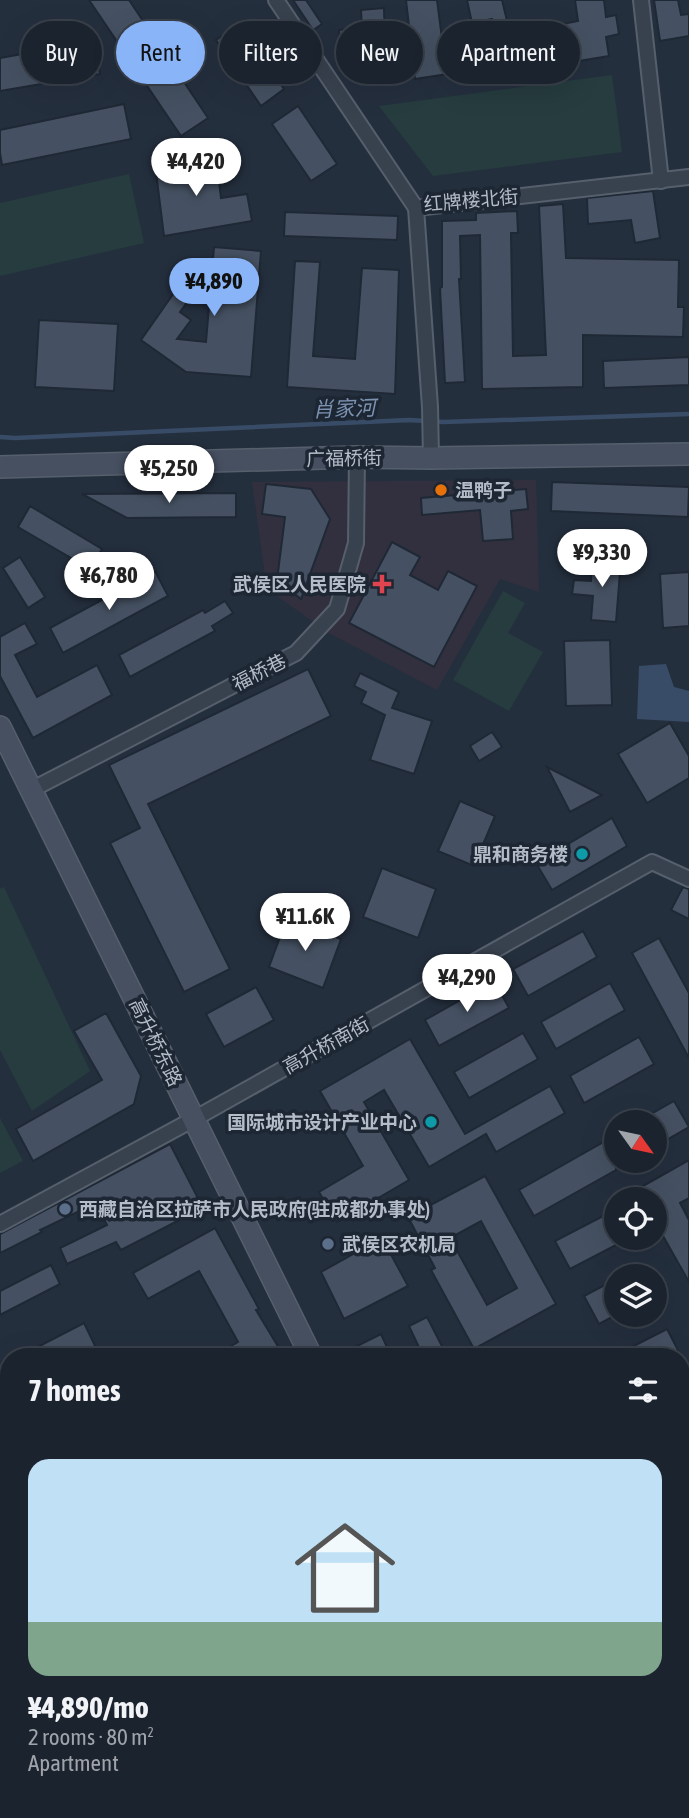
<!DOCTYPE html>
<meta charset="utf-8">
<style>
body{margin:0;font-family:"Asap Condensed","Noto Sans SC",sans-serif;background:#282f3a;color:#f1f3f6;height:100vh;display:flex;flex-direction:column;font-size:26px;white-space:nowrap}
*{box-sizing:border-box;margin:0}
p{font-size:23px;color:#a0a4aa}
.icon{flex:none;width:38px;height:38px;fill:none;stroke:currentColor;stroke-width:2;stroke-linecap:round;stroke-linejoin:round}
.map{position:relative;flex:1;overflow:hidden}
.side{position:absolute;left:0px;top:1348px;width:690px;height:471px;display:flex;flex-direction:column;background:#1b232e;border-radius:28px 28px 0 0;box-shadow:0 7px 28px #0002,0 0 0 2px #39404a}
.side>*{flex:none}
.guide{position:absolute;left:21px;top:21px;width:648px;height:63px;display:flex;gap:14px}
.needle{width:46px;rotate:123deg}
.tools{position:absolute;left:604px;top:1110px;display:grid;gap:14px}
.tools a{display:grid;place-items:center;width:63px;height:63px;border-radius:50%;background:#1b232e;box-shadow:0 7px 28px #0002,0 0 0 2px #39404a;font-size:35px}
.price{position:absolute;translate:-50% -60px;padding:0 16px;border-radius:24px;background:#fff;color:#222;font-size:23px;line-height:46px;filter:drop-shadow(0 2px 4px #0008)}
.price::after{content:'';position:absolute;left:50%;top:42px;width:21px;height:16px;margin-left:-10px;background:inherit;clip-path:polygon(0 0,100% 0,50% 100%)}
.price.current{background:#8ab4f8;color:#111}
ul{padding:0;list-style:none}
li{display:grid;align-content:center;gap:14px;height:371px;padding:0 28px}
li span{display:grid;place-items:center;height:217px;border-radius:21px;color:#555}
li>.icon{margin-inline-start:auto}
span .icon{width:126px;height:126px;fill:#fffc;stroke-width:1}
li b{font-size:30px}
h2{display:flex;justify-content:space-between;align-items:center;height:84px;padding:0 28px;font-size:30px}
.chip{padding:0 24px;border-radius:32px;background:#1b232e;box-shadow:0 7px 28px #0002,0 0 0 2px #39404a;font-size:24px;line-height:63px}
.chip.current{background:#8ab4f8;color:#111}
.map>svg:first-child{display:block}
.medical{fill:#32303f}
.green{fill:#263c3f}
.water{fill:#394c67}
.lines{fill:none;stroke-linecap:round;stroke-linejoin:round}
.stream{stroke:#394c67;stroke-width:4.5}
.building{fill:#455162;stroke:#1f2835;stroke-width:2;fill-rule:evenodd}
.street-casing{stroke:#565f6c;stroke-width:18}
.secondary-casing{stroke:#565f6c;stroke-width:24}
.street{stroke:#38414e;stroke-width:14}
.secondary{stroke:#465061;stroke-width:21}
.food-dot{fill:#e8710a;stroke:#1d2633;stroke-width:2.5}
.health-dot{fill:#e0444e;stroke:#1d2633;stroke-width:2.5}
.culture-dot{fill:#0f9aa8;stroke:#1d2633;stroke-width:2.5}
.service-dot{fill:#5c6f8a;stroke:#1d2633;stroke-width:2.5}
.labels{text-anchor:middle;stroke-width:7;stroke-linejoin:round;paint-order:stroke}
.street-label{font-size:19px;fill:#b4bcc9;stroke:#1d2633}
.poi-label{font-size:19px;font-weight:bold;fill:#b4bcc9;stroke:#1d2633;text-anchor:start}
.water-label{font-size:21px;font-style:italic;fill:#7c92b1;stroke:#1d2633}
</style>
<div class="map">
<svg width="689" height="1818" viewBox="0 0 689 1818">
<rect width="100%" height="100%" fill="#242f3e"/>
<path class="medical" d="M536 480 539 592 500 579 437 690 329 633 267 589 252 482Z"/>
<g class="green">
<path d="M612 75 622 152 433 176 379 106Z"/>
<path d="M129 174 144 243 0 276V203Z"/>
<path d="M503 591 525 603 508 633 543 652 509 711 453 680Z"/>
<path d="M4 887 90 1071 32 1111 0 1050V889Z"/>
<path d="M0 1118 23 1161 0 1173Z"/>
</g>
<path class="water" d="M666 664 674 687 689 691V722L637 719 639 666Z"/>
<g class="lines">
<path class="stream" d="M0 437 15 438 409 420 444 422 689 414"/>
</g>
<g class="building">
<path d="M89 0H129L208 118 181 136Z"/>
<path d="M293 0H306L322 24 313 30Z"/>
<path d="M406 0H437L444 54 497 46 492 19 472 23 467 0H502L509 29 551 22 552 26 578 21 575 0H604L606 17 616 15 619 34 606 37 609 56 579 61 577 48 563 50 562 40 541 44 544 63 514 69 512 55 486 59 487 68 415 79Z"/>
<path d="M654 0H678L681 15 689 14V36L660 41Z"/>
<path d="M384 8 386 74 357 76 356 59H341L339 30 362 28 361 10Z"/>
<path d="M239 24 284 89 261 106 216 40Z"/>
<path d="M94 41 100 74 0 91V58Z"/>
<path d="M124 104 131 139 2 165 0 153V130Z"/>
<path d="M298 106 337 164 311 181 272 124Z"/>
<path d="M216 156 221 198 247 194 252 221 164 236 155 164Z"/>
<path d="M653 191 660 238 635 243 631 220 588 224 587 198Z"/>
<path d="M563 204 566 258 679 260 678 307H684L683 337 583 335V387L482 389 480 235 460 236 461 279H459L465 382 445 383 440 288 442 287V221L476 220V213L517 211 518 233H511L513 356 546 355 539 206Z"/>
<path d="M285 212 398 216 397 240 284 236Z"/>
<path d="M214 247 261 251 251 377 186 372 141 340 197 260 200 285 180 312 191 320 177 339 206 342Z"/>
<path d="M295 261 320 262 313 356 355 359 362 268 399 270 395 394 287 387Z"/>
<path d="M39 320 118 324 114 391 35 387Z"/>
<path d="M689 357V385L604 388 603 361Z"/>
<path d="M552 482 689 487 688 517 551 511Z"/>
<path d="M266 484 311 489 330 519 301 599 277 580 285 517 262 514Z"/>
<path d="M526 489 528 509 511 511 513 539 483 541 480 510 422 515 421 498Z"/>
<path d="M236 493V517L127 518 82 494Z"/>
<path d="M30 506 102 549 90 569 18 527Z"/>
<path d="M392 542 420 557 410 575 438 590 448 571 477 586 434 667 349 623Z"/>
<path d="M20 557 45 597 28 608 3 568Z"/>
<path d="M592 558 621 560 616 622 591 620 593 596 572 594 574 580 591 581Z"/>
<path d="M155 571 168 596 63 653 50 628Z"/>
<path d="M689 572V626L663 628 660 574Z"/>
<path d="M225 601 233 613 212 626 215 631 130 677 119 655 203 610 205 613Z"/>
<path d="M25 623 37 644 15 655 37 697 97 665 112 695 33 738 0 676V637Z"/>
<path d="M610 640 612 705 566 706 564 641Z"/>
<path d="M308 669 331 716 148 804 230 969 184 992 110 843 140 828 109 765Z"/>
<path d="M360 673 399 692 392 708 432 721 414 774 370 760 385 715 361 703 366 692 354 686Z"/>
<path d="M670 723 689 756V778L647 803 618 754Z"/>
<path d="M492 732 502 747 479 761 470 746Z"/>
<path d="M547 767 602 795 570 812Z"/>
<path d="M460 801 495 816 474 866 438 851Z"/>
<path d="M612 818 627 846 552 890 536 863Z"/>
<path d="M382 868 436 889 418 938 363 917Z"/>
<path d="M683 887 689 889V919L671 910Z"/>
<path d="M287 918 341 939 323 988 269 967Z"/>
<path d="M583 931 597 957 528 996 513 969Z"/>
<path d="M659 938 689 993V1058L632 953Z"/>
<path d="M494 981 509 1008 439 1046 425 1020Z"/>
<path d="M610 983 625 1010 556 1049 541 1022Z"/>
<path d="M256 987 274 1020 224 1047 206 1014Z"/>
<path d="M106 1013 141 1076 134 1104 33 1161 16 1129 102 1080 74 1031Z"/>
<path d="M523 1033 538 1059 469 1098 454 1072Z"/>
<path d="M639 1037 654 1064 584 1103 570 1076Z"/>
<path d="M410 1039 465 1134 550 1086 565 1113 496 1152 486 1134 429 1167 384 1090 364 1102 409 1180 337 1222 319 1192 363 1166 320 1091Z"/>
<path d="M674 1101 689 1127 654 1147V1122H637Z"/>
<path d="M616 1135V1170L534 1216 519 1190Z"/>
<path d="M170 1144 203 1208 121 1250 116 1242 67 1264 60 1248 107 1225 96 1203 40 1230 42 1232 0 1253V1234Z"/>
<path d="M689 1160V1198L680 1203 689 1220V1282L654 1220V1199H643L638 1189Z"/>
<path d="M485 1176 556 1304 474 1349 431 1270 435 1268 408 1217ZM481 1221 517 1288 487 1305 450 1238Z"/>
<path d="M605 1215 620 1243 570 1269 555 1241Z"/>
<path d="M215 1228 259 1309 256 1310 282 1353 276 1356H214L238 1342 199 1271 148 1299 133 1273Z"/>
<path d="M382 1238 408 1286 344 1319 321 1272Z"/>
<path d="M51 1265 60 1284 0 1315V1291Z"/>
<path d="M616 1279V1315L599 1324 584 1296Z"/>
<path d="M427 1317 447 1356H423L409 1326Z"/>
<path d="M84 1323 100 1356H20Z"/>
<path d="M667 1329 681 1356H614Z"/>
<path d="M381 1334 391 1356H359L355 1347Z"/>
</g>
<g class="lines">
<g class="street-casing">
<g id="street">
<path d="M276 0 416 208"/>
<path d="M641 0 661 181"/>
<path d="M416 208 689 177"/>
<path d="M416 208 430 407 431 458"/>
<path d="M31 790 296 653 337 609 356 543 357 457"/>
<path d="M0 1224 194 1119 652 862 689 879"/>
<path d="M681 1381 689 1376"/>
<path d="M0 1397 9 1412"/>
<path d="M0 1485 9 1481"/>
<path d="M0 1762 9 1757"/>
<path d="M387 1818 403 1810"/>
</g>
</g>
<g class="secondary-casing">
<g id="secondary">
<path d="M0 467 357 457 431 458 689 454"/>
<path d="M0 727 311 1356"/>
<path d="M549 1810 553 1818"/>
</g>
</g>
<use href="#street" class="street"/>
<use href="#secondary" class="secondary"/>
</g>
<circle class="food-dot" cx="441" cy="490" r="7"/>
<path class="health-dot" d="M378.5 573.5h7v7h7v7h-7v7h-7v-7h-7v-7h7z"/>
<g class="culture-dot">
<circle cx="582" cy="854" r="7"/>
<circle cx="431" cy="1122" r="7"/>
</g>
<g class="service-dot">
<circle cx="65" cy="1209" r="7"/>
<circle cx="328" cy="1244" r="7"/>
</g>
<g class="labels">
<g class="street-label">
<text transform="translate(471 200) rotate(-5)" y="7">红牌楼北街</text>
<text transform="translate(344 458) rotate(-1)" y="7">广福桥街</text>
<text transform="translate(259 672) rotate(-27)" y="7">福桥巷</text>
<text transform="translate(156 1042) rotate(64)" y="7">高升桥东路</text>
<text transform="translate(326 1045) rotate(-29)" y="7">高升桥南街</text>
</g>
<g class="poi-label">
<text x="455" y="497">温鸭子</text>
<text x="366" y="591" text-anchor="end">武侯区人民医院</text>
<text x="568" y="861" text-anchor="end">鼎和商务楼</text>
<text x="417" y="1129" text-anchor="end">国际城市设计产业中心</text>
<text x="79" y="1216">西藏自治区拉萨市人民政府(驻成都办事处)</text>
<text x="342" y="1251">武侯区农机局</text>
</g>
<g class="water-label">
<text transform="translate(344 409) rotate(-2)" y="7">肖家河</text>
</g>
</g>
</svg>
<div class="tools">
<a><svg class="needle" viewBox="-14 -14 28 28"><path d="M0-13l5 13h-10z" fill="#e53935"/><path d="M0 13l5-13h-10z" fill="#a0a4aa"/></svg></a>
<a><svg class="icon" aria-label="locate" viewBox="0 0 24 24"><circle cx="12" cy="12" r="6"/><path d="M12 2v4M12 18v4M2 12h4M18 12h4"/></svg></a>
<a><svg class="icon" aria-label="layers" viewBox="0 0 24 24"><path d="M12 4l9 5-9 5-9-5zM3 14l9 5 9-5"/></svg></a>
</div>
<b class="price" style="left:196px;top:198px">¥4,420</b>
<b class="price current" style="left:214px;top:318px">¥4,890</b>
<b class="price" style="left:169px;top:505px">¥5,250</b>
<b class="price" style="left:602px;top:589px">¥9,330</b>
<b class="price" style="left:109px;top:612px">¥6,780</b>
<b class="price" style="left:305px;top:953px">¥11.6K</b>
<b class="price" style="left:467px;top:1014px">¥4,290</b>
<div class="guide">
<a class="chip">Buy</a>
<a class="chip current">Rent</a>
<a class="chip">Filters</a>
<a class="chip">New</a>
<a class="chip">Apartment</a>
</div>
<section class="side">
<h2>7 homes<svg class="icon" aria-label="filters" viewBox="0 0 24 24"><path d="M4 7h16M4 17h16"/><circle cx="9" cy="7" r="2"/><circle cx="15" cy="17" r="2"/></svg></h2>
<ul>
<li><span style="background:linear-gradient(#bfe0f5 75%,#7fa58c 0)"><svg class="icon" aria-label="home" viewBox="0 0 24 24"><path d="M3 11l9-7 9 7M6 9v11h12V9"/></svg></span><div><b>¥4,890/mo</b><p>2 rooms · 80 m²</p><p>Apartment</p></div></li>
</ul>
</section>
</div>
